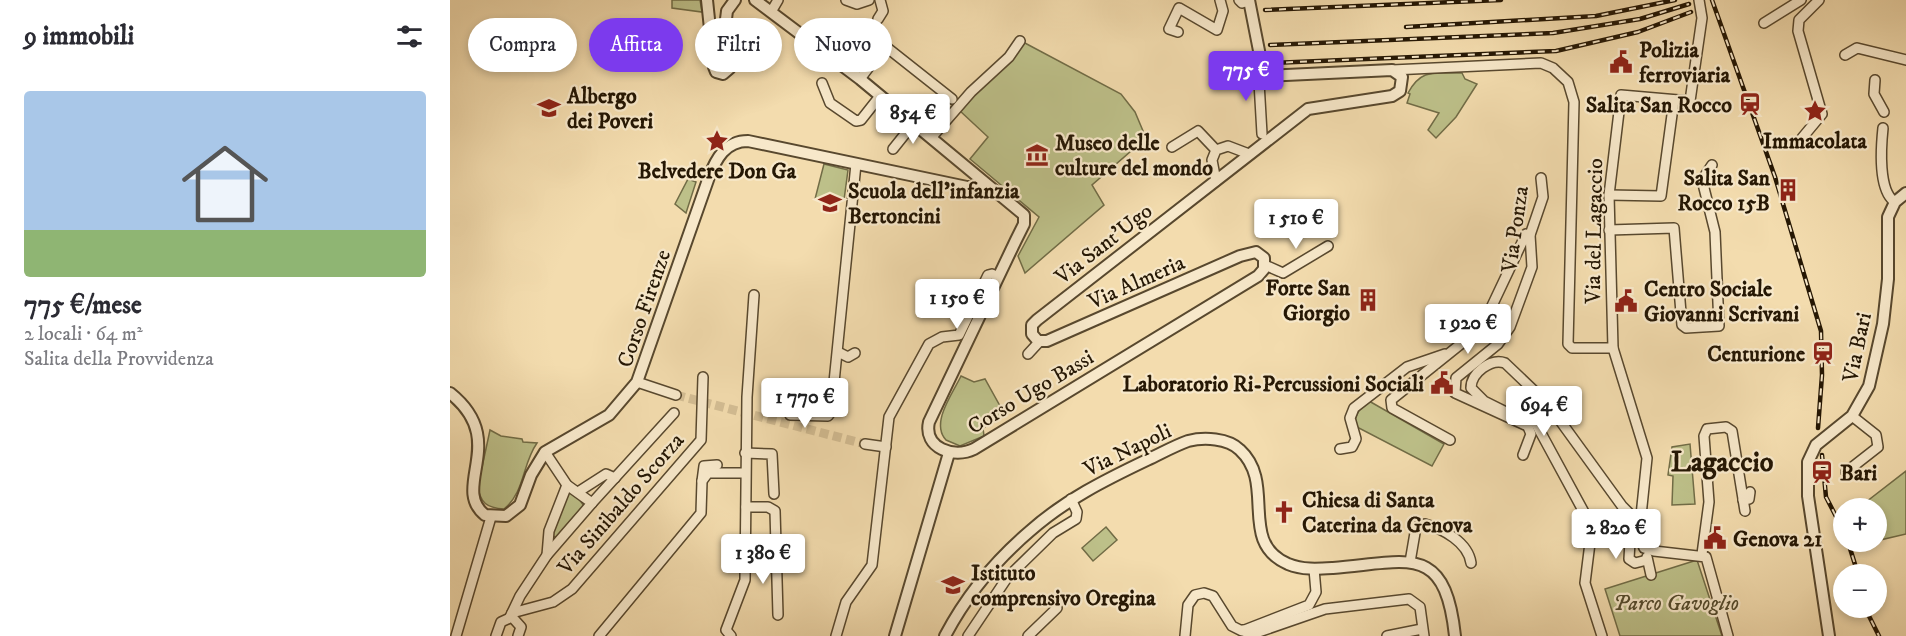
<!DOCTYPE html>
<html lang="it">
<meta charset="utf-8">
<style>
body{margin:0;font-family:"IM FELL DW Pica",serif;background:#f7f7f7;color:#2b2b33;height:100vh;display:flex;flex-direction:column;font-size:22px;white-space:nowrap}
*{box-sizing:border-box;margin:0}
p{font-size:20px;color:#7c7c81}
.icon{flex:none;width:33px;height:33px;fill:none;stroke:currentColor;stroke-width:2;stroke-linecap:round;stroke-linejoin:round}
.map{position:relative;flex:1;overflow:hidden}
.drawer{display:flex;flex-direction:column;background:#fff;width:450px}
.drawer>*{flex:none}
.top-card{position:absolute;left:18px;top:18px;width:570px;height:54px;display:flex;gap:12px}
.buttons{position:absolute;left:1383px;top:498px;display:grid;gap:12px}
.buttons a{display:grid;place-items:center;width:54px;height:54px;border-radius:50%;background:#fff;box-shadow:0 3px 9px #0003;font-size:30px}
.price{position:absolute;translate:-50% -51px;padding:0 14px;border-radius:6px;background:#fff;color:#222;font-size:20px;line-height:39px;filter:drop-shadow(0 2px 3px #0008)}
.price::after{content:'';position:absolute;left:50%;top:36px;width:18px;height:14px;margin-left:-9px;background:inherit;clip-path:polygon(0 0,100% 0,50% 100%)}
.price.selected{background:#7c3aed;color:#fff}
ul{padding:0;list-style:none}
li{display:grid;align-content:center;gap:12px;height:318px;padding:0 24px}
li span{display:grid;place-items:center;height:186px;border-radius:6px;color:#555}
li>.icon{margin-inline-start:auto}
span .icon{width:108px;height:108px;fill:#fffc;stroke-width:1}
li b{font-size:26px}
h2{display:flex;justify-content:space-between;align-items:center;height:72px;padding:0 24px;font-size:26px}
.chip{padding:0 21px;border-radius:27px;background:#fff;box-shadow:0 3px 9px #0003;font-size:21px;line-height:54px}
.chip.selected{background:#7c3aed;color:#fff}
main{display:flex;flex:1;min-height:0}
.map>svg:first-child{display:block}
.green{fill:#bdc089;stroke:#716c46;stroke-width:1.5}
.lines{fill:none;stroke-linecap:round;stroke-linejoin:round}
.minor-tunnel{stroke:#d4be94;stroke-width:9;stroke-dasharray:9 4.5;stroke-linecap:butt}
.minor-casing{stroke:#58482e;stroke-width:12}
.tertiary-casing{stroke:#58482e;stroke-width:14}
.minor{stroke:#f7e8ca;stroke-width:9}
.tertiary{stroke:#f7e8ca;stroke-width:10}
.rail-casing{stroke:#251704;stroke-width:4.5}
.rail{stroke:#f7e8ca;stroke-width:2;stroke-dasharray:7;stroke-linecap:butt}
.labels{text-anchor:middle;stroke-width:4.5;stroke-linejoin:round;paint-order:stroke}
.poi-label{font-size:22px;font-weight:bold;fill:#251704;stroke:#f7e8ca;text-anchor:start}
.street-label{font-size:22px;fill:#251704;stroke:#f7e8ca}
.park-label{font-size:22px;font-style:italic;fill:#534a2c;stroke:#f7e8ca}
.district-label{font-size:28px;font-weight:bold;fill:#251704;stroke:#f7e8ca}
</style>
<main>
<section class="drawer">
<h2>9 immobili<svg class="icon" aria-label="filters" viewBox="0 0 24 24"><path d="M4 7h16M4 17h16"/><circle cx="9" cy="7" r="2"/><circle cx="15" cy="17" r="2"/></svg></h2>
<ul>
<li><span style="background:linear-gradient(#a9c7e8 75%,#8fb573 0)"><svg class="icon" aria-label="home" viewBox="0 0 24 24"><path d="M3 11l9-7 9 7M6 9v11h12V9"/></svg></span><div><b>775 €/mese</b><p>2 locali · 64 m²</p><p>Salita della Provvidenza</p></div></li>
</ul>
</section>
<div class="map">
<svg width="1456" height="636" viewBox="0 0 1456 636">
<rect width="100%" height="100%" fill="#f3dcae"/>
<filter id="stains"><feTurbulence type="fractalNoise" baseFrequency=".00333" numOctaves="4"/><feColorMatrix values="0 0 0 0 .2 0 0 0 0 .09 0 0 0 0 .02 0 0 0 .5 -.17"/></filter>
<radialGradient id="worn" r=".72"><stop offset=".6" stop-color="#630" stop-opacity="0"/><stop offset="1" stop-color="#630" stop-opacity=".3"/></radialGradient>
<g class="green">
<path d="M222 0H250L252 12 222 8Z"/>
<path d="M573 42 671 94 685 112 696 138 642 185 654 205 575 273 568 256 589 217 520 159 538 137 509 110 548 73Z"/>
<path d="M1012 73 1015 79 1027 84 1006 117 986 138 978 130 989 113 957 103 960 94 958 93C972 67 986 74 1012 73Z"/>
<path d="M374 164 398 170 394 200 365 199Z"/>
<path d="M238 179 246 182 236 213 225 204Z"/>
<path d="M511 376 524 382 535 379 555 415 533 428 534 436 510 446 496 440C480 423 503 393 511 376Z"/>
<path d="M919 401 994 444 982 466 905 426C904 416 911 405 919 401Z"/>
<path d="M40 430 51 436 72 439 73 442 87 443C72 464 75 492 54 509 37 508 30 503 28 486Z"/>
<path d="M1240 444 1245 504 1222 505 1223 476 1218 475 1222 447Z"/>
<path d="M1456 471V534L1430 540 1427 531 1426 508H1418L1416 502Z"/>
<path d="M124 492 134 506 107 538 101 535 116 494Z"/>
<path d="M656 527 667 540 643 561 632 548Z"/>
<path d="M1247 560 1272 636H1170L1155 589Z"/>
</g>
<g class="lines">
<path class="minor-tunnel" d="M226 395 415 444"/>
<g class="minor-casing">
<g id="minor">
<path d="M396 0 407 4 419 0"/>
<path d="M789 0 792 3 799 1"/>
<path d="M1249 0 1252 18 1240 101 1171 95 1159 195 1163 348 1197 458 1189 535 1194 548 1204 551 1256 557 1278 636"/>
<path d="M321 12 328 0"/>
<path d="M428 19 433 11 430 0"/>
<path d="M1314 23 1351 0"/>
<path d="M728 32 719 29 729 8 767 30 773 11 770 0"/>
<path d="M1395 55 1407 48 1456 60"/>
<path d="M942 70 1091 63 1103 68 1118 82 1124 102 1118 344 1122 348H1163"/>
<path d="M410 79 435 46 502 99"/>
<path d="M1425 80 1424 94 1434 112"/>
<path d="M372 83 380 103 406 121 411 120 430 96"/>
<path d="M1433 128C1431 147 1428 191 1445 202"/>
<path d="M812 134 809 82 812 74"/>
<path d="M481 138 521 92 559 57 570 41"/>
<path d="M1352 138 1372 114 1348 31 1349 20 1369 0"/>
<path d="M722 147 748 131 766 150"/>
<path d="M443 149 463 124"/>
<path d="M1091 178 1093 197 1080 235 1082 267 1060 327 1048 344 1006 378 1005 393 1075 425 1076 422 1034 401 1021 388C1021 373 1041 358 1055 363L1098 404 1172 506 1184 518 1191 520"/>
<path d="M766 181 762 160 766 150 778 146 799 154"/>
<path d="M1159 195 1211 196 1224 100"/>
<path d="M1159 230 1224 228 1232 325 1236 328 1269 326 1265 232 1252 180 1262 165"/>
<path d="M815 265 833 273 878 246"/>
<path d="M388 352 398 357 405 353"/>
<path d="M578 354 590 341"/>
<path d="M187 382 226 395"/>
<path d="M1098 404 1087 412 1085 422 1142 527 1135 583 1152 636"/>
<path d="M340 415 378 416 381 412 406 164"/>
<path d="M1000 440 942 408 941 400 1032 327 1076 234 1080 235"/>
<path d="M415 444 436 447"/>
<path d="M890 449 902 447 906 439 900 418 904 408 957 367 995 354"/>
<path d="M95 452 117 485 142 503 97 555"/>
<path d="M295 453 322 454 324 494"/>
<path d="M1073 455 1081 434 1076 422"/>
<path d="M1396 472 1428 447 1426 435 1402 416"/>
<path d="M252 481 254 466 267 465"/>
<path d="M128 492 156 474 165 478"/>
<path d="M1293 500 1299 499 1300 492"/>
<path d="M142 503 224 413"/>
<path d="M296 507H318L325 511 328 615"/>
<path d="M1189 535 1180 541 1179 559 1185 563 1197 560"/>
<path d="M1252 554 1259 502 1254 436 1257 429 1276 427 1282 431 1295 511"/>
<path d="M1197 557 1201 575"/>
<path d="M960 562 966 527 975 524C993 529 1018 542 1021 563"/>
<path d="M62 613 103 602 122 589 251 440 253 377"/>
<path d="M60 617 70 596 97 555 99 531 117 485"/>
<path d="M793 630 800 635 875 609 959 599 970 607 974 636"/>
<path d="M6 636 41 517"/>
<path d="M46 636 51 622 62 617 71 627 68 636"/>
<path d="M149 636 251 513 252 481 258 473H295"/>
<path d="M281 636 276 630 295 580 297 397 304 295"/>
<path d="M386 636 396 602 422 565 439 417 479 344 492 337 509 335 538 275 542 274 548 277"/>
<path d="M518 636 557 578 603 533 626 519 627 512 621 499"/>
<path d="M578 636 607 608"/>
<path d="M735 636 738 605 745 595 754 593 763 596 782 626 792 631 859 605 866 592 864 569"/>
<path d="M937 636 972 629"/>
</g>
</g>
<g class="tertiary-casing">
<g id="tertiary">
<path d="M257 0 264 67 266 72 273 74 280 68 276 19 277 11 285 0"/>
<path d="M305 0 410 79 574 215V224L566 240 479 422C473 448 504 459 524 449L808 276 814 269V258L806 252 790 256 597 341H588L582 334V325L587 320 858 109 942 96 950 91 952 77 942 70 814 76 799 0"/>
<path d="M0 393C60 441 0 487 35 515L56 516 70 505 81 475 95 452 159 415 187 382 259 177C266 159 275 141 298 141L517 187H539"/>
<path d="M445 636 499 453"/>
<path d="M495 636C516 596 546 560 580 531 615 500 655 480 697 460 710 454 724 446 738 441 754 437 778 438 790 450 827 484 787 542 838 564 853 570 867 569 883 568 958 562 995 542 1005 636"/>
<path d="M1379 636 1358 496V462L1366 445 1402 416 1419 386 1433 324 1438 279V217L1445 202 1456 193"/>
</g>
</g>
<use href="#minor" class="minor"/>
<use href="#tertiary" class="tertiary"/>
<g class="rail-casing">
<g id="rail">
<path d="M1262 0 1325 177 1371 331 1372 375 1368 428"/>
<path d="M815 10 1051 0"/>
<path d="M956 27 1146 16 1225 0"/>
<path d="M820 45 1103 33 1190 19 1239 4"/>
<path d="M822 63 1106 51 1188 32 1241 12"/>
<path d="M1372 455 1376 497 1394 532"/>
<path d="M1398 542 1408 574"/>
<path d="M1415 608 1429 636"/>
</g>
</g>
<use href="#rail" class="rail"/>
</g>
<defs>
<g id="civic-bare" transform="scale(1.8)"><path d="M-.6-6.5H3V-4.5H.6V-3L4-1V1h2V6H-6V1h2V-1L-.6-3ZM-1.2 2.5V6h2.4V2.5Z" fill="#8f2418" stroke="#f7e8ca" stroke-width="2.5" paint-order="stroke"/></g>
<g id="station-bare" transform="scale(1.8)"><path d="M-3-6H3Q5-6 5-4V2Q5 4 3 4L4.5 6H3L1.5 4h-3L-3 6H-4.5L-3 4Q-5 4-5 2V-4Q-5-6-3-6ZM-3.5-4v3h7v-3ZM-3.5 1v1.5H-2V1ZM2 1v1.5H3.5V1Z" fill="#8f2418" stroke="#f7e8ca" stroke-width="2.5" paint-order="stroke"/></g>
<g id="university-bare" transform="scale(1.8)"><path d="M0-5L7-2L0 1L-7-2ZM-4 1L0 2.5L4 1V4Q0 6-4 4Z" fill="#8f2418" stroke="#f7e8ca" stroke-width="2.5" paint-order="stroke"/></g>
<g id="sight-bare" transform="scale(1.8)"><path d="M0-6L1.8-2.2L6-1.7L2.9 1.2L3.7 5.4L0 3.3L-3.7 5.4L-2.9 1.2L-6-1.7L-1.8-2.2Z" fill="#8f2418" stroke="#f7e8ca" stroke-width="2.5" paint-order="stroke"/></g>
<g id="museum-bare" transform="scale(1.8)"><path d="M0-6L6-3V-2H-6V-3ZM-5-1h2V3h-2ZM-1-1h2V3h-2ZM3-1h2V3H3ZM-6 4H6V6H-6Z" fill="#8f2418" stroke="#f7e8ca" stroke-width="2.5" paint-order="stroke"/></g>
<g id="building-bare" transform="scale(1.8)"><path d="M-4-6H4V6H1V3H-1V6H-4ZM-2.5-4.3h1.7v1.8h-1.7ZM.8-4.3h1.7v1.8H.8ZM-2.5-1h1.7V.8h-1.7ZM.8-1h1.7V.8H.8Z" fill="#8f2418" stroke="#f7e8ca" stroke-width="2.5" paint-order="stroke"/></g>
<g id="school-bare" transform="scale(1.8)"><path d="M0-5L7-2L0 1L-7-2ZM-4 1L0 2.5L4 1V4Q0 6-4 4Z" fill="#8f2418" stroke="#f7e8ca" stroke-width="2.5" paint-order="stroke"/></g>
<g id="church-bare" transform="scale(1.8)"><path d="M-1.2-6h2.4v3.5h3.3v2.4h-3.3V6h-2.4V-.1h-3.3v-2.4h3.3Z" fill="#8f2418" stroke="#f7e8ca" stroke-width="2.5" paint-order="stroke"/></g>
</defs>
<g fill-rule="evenodd">
<use href="#civic-bare" x="1171" y="62"/>
<use href="#station-bare" x="1300" y="104"/>
<use href="#university-bare" x="99" y="108"/>
<use href="#sight-bare" x="1365" y="111"/>
<use href="#sight-bare" x="267" y="141"/>
<use href="#museum-bare" x="587" y="155"/>
<use href="#building-bare" x="1338" y="190"/>
<use href="#school-bare" x="380" y="203"/>
<use href="#building-bare" x="918" y="300"/>
<use href="#civic-bare" x="1176" y="301"/>
<use href="#station-bare" x="1373" y="353"/>
<use href="#civic-bare" x="992" y="383"/>
<use href="#station-bare" x="1372" y="472"/>
<use href="#church-bare" x="834" y="512"/>
<use href="#civic-bare" x="1265" y="538"/>
<use href="#school-bare" x="503" y="585"/>
</g>
<g class="labels">
<g class="poi-label">
<text x="1189" y="57">Polizia<tspan x="1189" dy="25">ferroviaria</tspan></text>
<text x="117" y="103">Albergo<tspan x="117" dy="25">dei Poveri</tspan></text>
<text x="1282" y="112" text-anchor="end">Salita San Rocco</text>
<text x="1365" y="148" text-anchor="middle">Immacolata</text>
<text x="605" y="150">Museo delle<tspan x="605" dy="25">culture del mondo</tspan></text>
<text x="267" y="178" text-anchor="middle">Belvedere Don Ga</text>
<text x="1320" y="185" text-anchor="end">Salita San<tspan x="1320" dy="25">Rocco 15B</tspan></text>
<text x="398" y="198">Scuola dell'infanzia<tspan x="398" dy="25">Bertoncini</tspan></text>
<text x="900" y="295" text-anchor="end">Forte San<tspan x="900" dy="25">Giorgio</tspan></text>
<text x="1194" y="296">Centro Sociale<tspan x="1194" dy="25">Giovanni Scrivani</tspan></text>
<text x="1355" y="361" text-anchor="end">Centurione</text>
<text x="974" y="391" text-anchor="end">Laboratorio Ri-Percussioni Sociali</text>
<text x="1390" y="480">Bari</text>
<text x="852" y="507">Chiesa di Santa<tspan x="852" dy="25">Caterina da Genova</tspan></text>
<text x="1283" y="546">Genova 21</text>
<text x="521" y="580">Istituto<tspan x="521" dy="25">comprensivo Oregina</tspan></text>
</g>
<g class="street-label">
<text transform="translate(1064 229) rotate(-82)" y="8">Via Ponza</text>
<text transform="translate(1143 231) rotate(-89)" y="8">Via del Lagaccio</text>
<text transform="translate(653 243) rotate(-38)" y="8">Via Sant'Ugo</text>
<text transform="translate(686 281) rotate(-24)" y="8">Via Almeria</text>
<text transform="translate(193 308) rotate(-71)" y="8">Corso Firenze</text>
<text transform="translate(1406 347) rotate(-78)" y="8">Via Bari</text>
<text transform="translate(580 391) rotate(-31)" y="8">Corso Ugo Bassi</text>
<text transform="translate(677 449) rotate(-26)" y="8">Via Napoli</text>
<text transform="translate(170 503) rotate(-49)" y="8">Via Sinibaldo Scorza</text>
</g>
<g class="park-label">
<text x="1226" y="610">Parco Gavoglio</text>
</g>
<g class="district-label">
<text x="1272" y="471">Lagaccio</text>
</g>
</g>
<rect width="100%" height="100%" filter="url(#stains)"/>
<rect width="100%" height="100%" fill="url(#worn)"/>
</svg>
<div class="buttons">
<a>+</a>
<a>−</a>
</div>
<b class="price selected" style="left:796px;top:102px">775 €</b>
<b class="price" style="left:463px;top:145px">854 €</b>
<b class="price" style="left:846px;top:250px">1 510 €</b>
<b class="price" style="left:507px;top:330px">1 150 €</b>
<b class="price" style="left:1018px;top:355px">1 920 €</b>
<b class="price" style="left:355px;top:429px">1 770 €</b>
<b class="price" style="left:1094px;top:437px">694 €</b>
<b class="price" style="left:1166px;top:560px">2 820 €</b>
<b class="price" style="left:313px;top:585px">1 380 €</b>
<div class="top-card">
<a class="chip">Compra</a>
<a class="chip selected">Affitta</a>
<a class="chip">Filtri</a>
<a class="chip">Nuovo</a>
</div>
</div>
</main>
